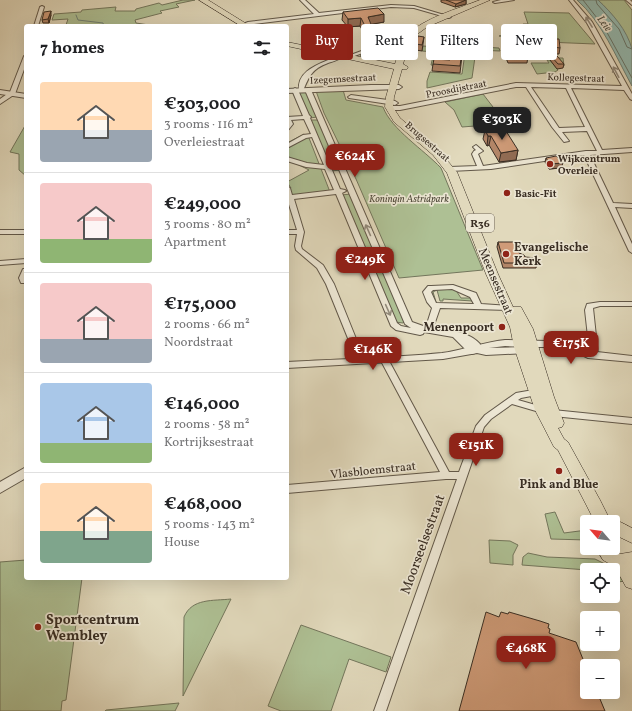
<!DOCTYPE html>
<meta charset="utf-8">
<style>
body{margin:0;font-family:Vollkorn,serif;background:#f6f6f6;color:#202124;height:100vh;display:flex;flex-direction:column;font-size:15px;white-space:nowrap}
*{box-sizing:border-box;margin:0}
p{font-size:13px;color:#757577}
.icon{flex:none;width:22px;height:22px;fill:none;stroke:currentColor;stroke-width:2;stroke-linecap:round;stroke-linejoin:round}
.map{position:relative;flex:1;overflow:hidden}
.drawer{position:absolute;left:24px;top:24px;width:265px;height:556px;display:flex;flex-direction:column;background:#fff;border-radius:4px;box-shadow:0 4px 16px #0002}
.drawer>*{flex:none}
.hud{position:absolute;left:301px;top:24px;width:271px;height:36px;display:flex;gap:8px}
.needle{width:26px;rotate:298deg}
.tools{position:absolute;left:580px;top:515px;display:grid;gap:8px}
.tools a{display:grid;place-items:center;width:40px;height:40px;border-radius:4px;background:#fff;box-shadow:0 4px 16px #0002;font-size:20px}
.price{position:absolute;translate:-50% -34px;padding:0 9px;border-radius:8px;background:#8f2418;color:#fff;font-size:13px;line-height:26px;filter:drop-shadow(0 1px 2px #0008)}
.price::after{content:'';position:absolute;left:50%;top:24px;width:12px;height:9px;margin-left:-6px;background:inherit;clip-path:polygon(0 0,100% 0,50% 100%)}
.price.selected{background:#222;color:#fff}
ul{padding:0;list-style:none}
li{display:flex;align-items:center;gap:12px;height:100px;padding:0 16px}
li+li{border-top:1px solid #e0e0e0}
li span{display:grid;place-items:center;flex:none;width:112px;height:80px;border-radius:4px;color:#555}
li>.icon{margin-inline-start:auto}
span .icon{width:48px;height:48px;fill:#fffc;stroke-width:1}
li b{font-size:17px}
h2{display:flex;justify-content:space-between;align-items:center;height:48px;padding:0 16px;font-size:17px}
.chip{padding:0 14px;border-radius:4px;background:#fff;box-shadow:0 4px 16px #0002;font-size:14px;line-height:36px}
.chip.selected{background:#8f2418;color:#fff}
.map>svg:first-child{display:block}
.green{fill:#aec094;stroke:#73765c}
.water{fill:#94bab1;stroke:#6f8278}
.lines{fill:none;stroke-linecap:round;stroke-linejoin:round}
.shore{stroke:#66746a;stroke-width:1}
.stream{stroke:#6f8278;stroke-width:1}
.minor-casing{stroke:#625849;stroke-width:2}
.tertiary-casing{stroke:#625849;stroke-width:2}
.primary-casing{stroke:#382d23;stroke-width:1}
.minor{fill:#ece6d3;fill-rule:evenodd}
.tertiary{fill:#ece6d3;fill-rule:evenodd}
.primary{fill:#e1d9bc;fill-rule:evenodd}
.wall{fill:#b28567;stroke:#382d23}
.shaded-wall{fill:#916c54;stroke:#382d23}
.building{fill:#cf9b78;stroke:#382d23}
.oneway{stroke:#928a7b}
.poi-dot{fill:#8f2418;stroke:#ece6d3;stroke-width:1.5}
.labels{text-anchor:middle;stroke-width:3.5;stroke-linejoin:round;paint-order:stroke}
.far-street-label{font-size:10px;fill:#382d23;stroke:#ece6d3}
.far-poi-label{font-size:10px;font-weight:bold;fill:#382d23;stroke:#ece6d3;text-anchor:start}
.far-park-label{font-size:10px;font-style:italic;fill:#504a3a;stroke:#ece6d3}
.far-water-label{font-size:11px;font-style:italic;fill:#4f5046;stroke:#ece6d3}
.shield{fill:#ece6d3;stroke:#6e6458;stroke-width:1}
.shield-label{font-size:11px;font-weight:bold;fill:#382d23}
.poi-label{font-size:12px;font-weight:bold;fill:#382d23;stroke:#ece6d3;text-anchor:start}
.street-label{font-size:12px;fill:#382d23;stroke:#ece6d3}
.near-street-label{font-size:14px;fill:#382d23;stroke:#ece6d3}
.near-poi-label{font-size:14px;font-weight:bold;fill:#382d23;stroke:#ece6d3;text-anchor:start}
</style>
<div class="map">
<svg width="632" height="711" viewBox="0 0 632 711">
<rect width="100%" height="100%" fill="#e1d9bc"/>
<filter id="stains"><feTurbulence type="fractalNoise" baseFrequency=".005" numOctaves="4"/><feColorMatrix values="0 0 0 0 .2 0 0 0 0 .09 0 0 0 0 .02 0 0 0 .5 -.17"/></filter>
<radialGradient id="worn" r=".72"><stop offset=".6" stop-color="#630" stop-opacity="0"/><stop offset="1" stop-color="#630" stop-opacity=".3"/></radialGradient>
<g class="green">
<path d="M183 0H195L176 4 179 7 160 11 162 13 135 20 136 23 149 25 148 26H38L66 25 68 19 52 20 54 14 81 12 82 10 116 7 115 11H135L136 9 159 3 162 5Z"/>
<path d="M598 0H624L632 10V50C624 30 614 15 598 0Z"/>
<path d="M524 12 569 13 595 44 521 41V38L499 36 524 31 523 24H528Z"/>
<path d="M423 46 452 48 449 67 431 65 434 52 422 51Z"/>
<path d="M466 46 499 48 500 51 476 50 472 78 427 88V81L430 72 462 74Z"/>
<path d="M383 48 389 59 360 56 362 54Z"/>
<path d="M550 58H563L564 66 550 60 558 70 555 72 537 74 531 63H549L547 60H550Z"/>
<path d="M343 90 346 100 383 107C391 129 424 150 441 168L483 270 399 278 356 179 324 113 316 91Z"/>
<path d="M299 92H307L317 117 310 118Z"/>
<path d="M483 94 493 107 491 108 501 124 462 127 454 110 445 102Z"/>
<path d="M312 120H318L341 170 331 171 311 121Z"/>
<path d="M26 124V176L19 170V154L10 152Z"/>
<path d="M304 134 309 138 330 192 294 195 291 194 290 189 291 188 287 182 309 170 287 159V143Z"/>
<path d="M351 194 377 256 368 257 341 195Z"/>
<path d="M379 261 405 321 403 323 395 322 371 262Z"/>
<path d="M456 288 461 291 457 292 461 298H472L474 304H473L472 301 443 299V301H440L437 290 433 292 436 302H434L431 290Z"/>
<path d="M555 512 564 533 587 530V540L551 539 545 514Z"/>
<path d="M489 540 510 541 518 545 513 555V565L490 563Z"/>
<path d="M528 553 547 557 595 559 607 565 624 581 613 583V570H587L522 565 523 557Z"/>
<path d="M26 560V578H82L66 700 62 701 61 711H0V562Z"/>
<path d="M231 599 183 696 184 617C192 598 213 601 231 599Z"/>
<path d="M301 625 391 657 386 672 349 659 331 711H281L268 706Z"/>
<path d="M179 703 175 711H105L106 710Z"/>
</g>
<path class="water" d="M577 0H598C612 13 627 30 632 49 632 60 632 75 632 86 616 57 602 22 577 0Z"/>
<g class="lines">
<g class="shore">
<path d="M583 0 604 27 632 78"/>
<path d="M596 0 597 4 619 29 627 47 632 49"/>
</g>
<path class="stream" d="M76 15 78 20 103 23 104 26"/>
<g class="minor-casing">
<g id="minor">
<path d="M300 0H305L319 13 391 5 414 6 451 17 449 18 414 8 391 7 238 26 248 22 314 14Z"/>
<path d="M501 0H514L495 3 493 2Z"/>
<path d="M569 0H573L592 22 632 94V100L630 99 624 90 571 88 602 150 632 148V152L590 155 613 203 632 204V208L615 207 632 244V253L629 251 584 155 491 169 450 171 447 169 450 167 477 166 472 154 474 151 476 150 473 147 476 145 483 151 478 154 483 166 586 151H597L587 131 562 132 569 141 564 142 552 127 526 87H516L400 110H390L387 108 390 106H400L516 83 622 86 587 23ZM531 87 566 88 585 127 559 128Z"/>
<path d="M626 0H630L632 2V5Z"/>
<path d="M42 6 44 7 38 26H34L40 7Z"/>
<path d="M400 37 404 38 349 58 345 57Z"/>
<path d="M339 55 343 56C339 60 334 61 328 63 312 69 309 76 303 91H299C296 68 325 63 339 55Z"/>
<path d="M24 56H26V64L15 94 0 104V99L10 92Z"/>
<path d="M295 88 298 90 309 115 311 117 310 118 340 189 345 190 346 191 342 193 397 323 401 326 411 328 405 324 305 90 306 89 311 90 412 322 426 327 432 308 427 302 423 292 428 286H431L453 285 476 293 481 304 511 306 512 308 508 310 440 308 433 328C449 331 469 331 480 344L479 352 472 354 469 353 453 337 424 332 423 334 420 335 396 330 391 326 336 194 294 199 304 232 301 246 302 249 323 265 334 284 365 361 364 363H358L326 284 317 268 296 250 295 246 297 234H287V230H297L287 198V186L290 188 292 195 334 190 325 169 306 167 287 161V157L307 163 324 165 312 137 306 138 287 148V144L303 135 311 134 304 119 291 120 293 124 289 129 287 130V117L303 116 292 90ZM452 289 470 297 474 304 436 303 431 292 433 290Z"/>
<path d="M351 95 395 101 398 103 395 105 349 98 348 97Z"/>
<rect x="0" y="230" width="26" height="4"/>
<path d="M26 259V263L0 265V261Z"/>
<path d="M23 269H26V283H21L19 278Z"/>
<path d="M600 302H632V306H600L593 308 598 355 594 358 590 355 585 310 587 304Z"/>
<path d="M384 356 388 359 449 472H459L476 426 485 415 516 393 539 389 542 390 543 392 542 394 521 398 518 400 553 410 632 418V424L553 416 512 404 491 419 484 427 386 711H374L457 479H446L287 493V485L440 472 380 359Z"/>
</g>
</g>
<g class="tertiary-casing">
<g id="tertiary">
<path d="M371 85H399L402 87 399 89 287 93V89Z"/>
<path d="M0 90 26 94V98L0 94Z"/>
<path d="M505 340 547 341 597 352 632 356V362L588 358 584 356 547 347H529L533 350 528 353 486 355 477 353 443 359 287 368V362C339 359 391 358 442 353 464 350 484 342 505 340ZM505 346 525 347 489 348Z"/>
<path d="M26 467V478L0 493V482Z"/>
</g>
</g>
<g class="primary-casing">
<g id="primary">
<path d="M199 0H208L250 26H241Z"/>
<path d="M480 0H490L427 27 412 38 408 47 403 64 408 67 407 69H402L394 97 393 107 400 118 439 151 457 172 498 274 513 307H521L533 329 554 397 564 423 562 427 558 428 564 439 568 442 600 500 610 520C617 519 626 525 632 528V543L613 534V522H595L558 450 554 447 535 410 514 347 510 327 486 274 447 173 433 155 394 122 385 107 386 97 394 69 287 46V42L395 64C398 55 400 42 407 35 424 18 457 9 480 0Z"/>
<path d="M596 548H612L620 554 632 552V589L626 587 615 567 603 560Z"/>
</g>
</g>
<use href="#minor" class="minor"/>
<use href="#tertiary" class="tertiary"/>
<use href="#primary" class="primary"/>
</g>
<g class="wall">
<path d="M441 0H466V4L455 7 441 2Z"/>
<path d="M343 12 384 22 371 24 373 29V36L365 35 360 26 348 27 342 20Z"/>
<path d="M51 15 49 23H43L42 20Z"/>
<path d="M465 29 460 73 432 71 433 64 450 60 459 39Z"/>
<path d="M522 36 534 47 533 53H526L528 56 527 63H508L504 53 505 47H518L519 38H522Z"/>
<path d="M424 37 422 51 416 50V44Z"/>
<path d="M554 39 560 48 559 54H553L552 45Z"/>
<path d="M551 56 564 64 563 68 557 69 550 60Z"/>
<path d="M485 130 518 150 516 160 499 162 489 145 487 146 483 139Z"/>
<path d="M546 158 561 168 549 169 545 162Z"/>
<path d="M498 242 519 253 525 257 537 263 536 268H503L497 247Z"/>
</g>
<g class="shaded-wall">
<path d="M466 0V4L455 7 456 4Z"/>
<path d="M51 11V15L49 23 48 19Z"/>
<path d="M384 14V22L368 25V17Z"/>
<path d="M361 18 360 26 348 27V19Z"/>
<path d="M488 136H491L489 145 487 146Z"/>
<path d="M518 150 516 160 499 162 501 153Z"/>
<path d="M563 163 561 168 549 169 550 164Z"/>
</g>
<g class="building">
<path d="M446 0H466L456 4Z"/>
<path d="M378 8 384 14 368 17 373 29 366 28 361 18 348 19 343 12Z"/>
<path d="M51 11 48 19 42 20 44 12Z"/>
<path d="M462 28 465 29 460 66 433 64 434 59 450 60 453 39H459Z"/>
<path d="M418 36 424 37 422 45 416 44Z"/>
<path d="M522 36 534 37V47H523L528 56 509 57 505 47H519V38H522Z"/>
<path d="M554 39H559L560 48 554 47Z"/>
<path d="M551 56H557L564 64H558Z"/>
<path d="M497 129 501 132 506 131 518 150 501 153 491 136H488L485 130Z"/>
<path d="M556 156 563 163 550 164 546 158Z"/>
<path d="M498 242H514L519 253 524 255 525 257 537 258V263H504Z"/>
<path d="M486 612 499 617 501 612 508 614 509 612 540 621 549 624 548 628 550 629 549 633 576 642 587 669V692H597L605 711H459Z"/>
</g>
<defs><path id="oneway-shaft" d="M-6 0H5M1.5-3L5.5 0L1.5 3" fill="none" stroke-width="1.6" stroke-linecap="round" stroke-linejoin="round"/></defs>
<g class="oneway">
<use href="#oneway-shaft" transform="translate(589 22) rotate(-122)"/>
<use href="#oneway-shaft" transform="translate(616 72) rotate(-118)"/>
<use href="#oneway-shaft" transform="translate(368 230) rotate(-114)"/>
<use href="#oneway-shaft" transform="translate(388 310) rotate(66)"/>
</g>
<g class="poi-dot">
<circle cx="550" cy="164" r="4"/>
<circle cx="507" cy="193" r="4"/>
<circle cx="506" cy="254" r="4"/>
<circle cx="502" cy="327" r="4"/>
<circle cx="559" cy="471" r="4"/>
<circle cx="38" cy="627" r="4"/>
</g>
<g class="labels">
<g class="far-street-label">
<text transform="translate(576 77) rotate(2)" y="4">Kollegestraat</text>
<text transform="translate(343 78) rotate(-3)" y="4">Izegemsestraat</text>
<text transform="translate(456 88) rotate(-11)" y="4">Proosdijstraat</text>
<text transform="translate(428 141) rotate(41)" y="4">Brugsestraat</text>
</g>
<g class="far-poi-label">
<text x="558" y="162">Wijkcentrum<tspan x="558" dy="12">Overleie</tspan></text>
<text x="515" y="197">Basic-Fit</text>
</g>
<g class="far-park-label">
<text x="409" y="202">Koningin Astridpark</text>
</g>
<g class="far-water-label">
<text transform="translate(605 23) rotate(53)" y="4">Leie</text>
</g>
<rect class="shield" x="466" y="214" width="28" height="18" rx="3"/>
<g class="shield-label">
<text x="480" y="227">R36</text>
</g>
<g class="poi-label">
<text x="514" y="251">Evangelische<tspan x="514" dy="14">Kerk</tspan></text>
<text x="494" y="331" text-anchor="end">Menenpoort</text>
<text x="559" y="488" text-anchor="middle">Pink and Blue</text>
</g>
<g class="street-label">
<text transform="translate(496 281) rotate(67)" y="4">Meensestraat</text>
<text transform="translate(373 470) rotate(-6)" y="4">Vlasbloemstraat</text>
</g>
<g class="near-street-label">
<text transform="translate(422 544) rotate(-70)" y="5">Moorseelsestraat</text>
</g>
<g class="near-poi-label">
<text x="46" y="624">Sportcentrum<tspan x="46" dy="16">Wembley</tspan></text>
</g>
</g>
<rect width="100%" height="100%" filter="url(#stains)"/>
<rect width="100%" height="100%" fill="url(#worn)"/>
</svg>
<div class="tools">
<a><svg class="needle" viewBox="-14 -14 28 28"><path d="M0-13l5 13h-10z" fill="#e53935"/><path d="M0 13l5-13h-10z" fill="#757577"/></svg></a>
<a><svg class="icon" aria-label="locate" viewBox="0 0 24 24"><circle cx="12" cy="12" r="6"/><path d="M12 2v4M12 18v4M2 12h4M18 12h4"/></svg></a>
<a>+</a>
<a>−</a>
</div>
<b class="price selected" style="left:502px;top:141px">€303K</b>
<b class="price" style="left:355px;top:178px">€624K</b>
<b class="price" style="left:365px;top:281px">€249K</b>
<b class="price" style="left:571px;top:365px">€175K</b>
<b class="price" style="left:373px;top:371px">€146K</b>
<b class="price" style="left:476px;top:467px">€151K</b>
<b class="price" style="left:526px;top:670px">€468K</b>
<div class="hud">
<a class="chip selected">Buy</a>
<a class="chip">Rent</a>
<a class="chip">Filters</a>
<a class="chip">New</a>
</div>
<section class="drawer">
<h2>7 homes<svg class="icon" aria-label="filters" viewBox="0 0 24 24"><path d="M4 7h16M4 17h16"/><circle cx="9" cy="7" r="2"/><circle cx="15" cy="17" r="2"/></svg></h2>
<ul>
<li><span style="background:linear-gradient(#ffd9b3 60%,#9aa5b1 0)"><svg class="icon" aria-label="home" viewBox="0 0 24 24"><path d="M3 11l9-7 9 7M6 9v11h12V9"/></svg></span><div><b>€303,000</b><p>3 rooms · 116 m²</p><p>Overleiestraat</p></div></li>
<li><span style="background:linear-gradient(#f6c9c9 70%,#8fb573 0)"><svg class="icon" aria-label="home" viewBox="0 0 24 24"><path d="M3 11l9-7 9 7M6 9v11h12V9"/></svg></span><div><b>€249,000</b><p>3 rooms · 80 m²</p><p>Apartment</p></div></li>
<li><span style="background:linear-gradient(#f6c9c9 70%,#9aa5b1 0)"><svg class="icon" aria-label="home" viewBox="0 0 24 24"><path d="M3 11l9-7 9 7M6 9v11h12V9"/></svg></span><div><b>€175,000</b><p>2 rooms · 66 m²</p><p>Noordstraat</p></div></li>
<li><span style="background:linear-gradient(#a9c7e8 75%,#8fb573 0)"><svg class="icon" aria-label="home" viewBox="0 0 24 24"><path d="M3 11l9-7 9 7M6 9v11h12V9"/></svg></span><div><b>€146,000</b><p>2 rooms · 58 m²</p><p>Kortrijksestraat</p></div></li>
<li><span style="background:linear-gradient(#ffd9b3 60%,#7fa58c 0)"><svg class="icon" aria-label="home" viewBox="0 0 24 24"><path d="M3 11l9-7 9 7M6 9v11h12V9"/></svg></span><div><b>€468,000</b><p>5 rooms · 143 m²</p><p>House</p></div></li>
</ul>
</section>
</div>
